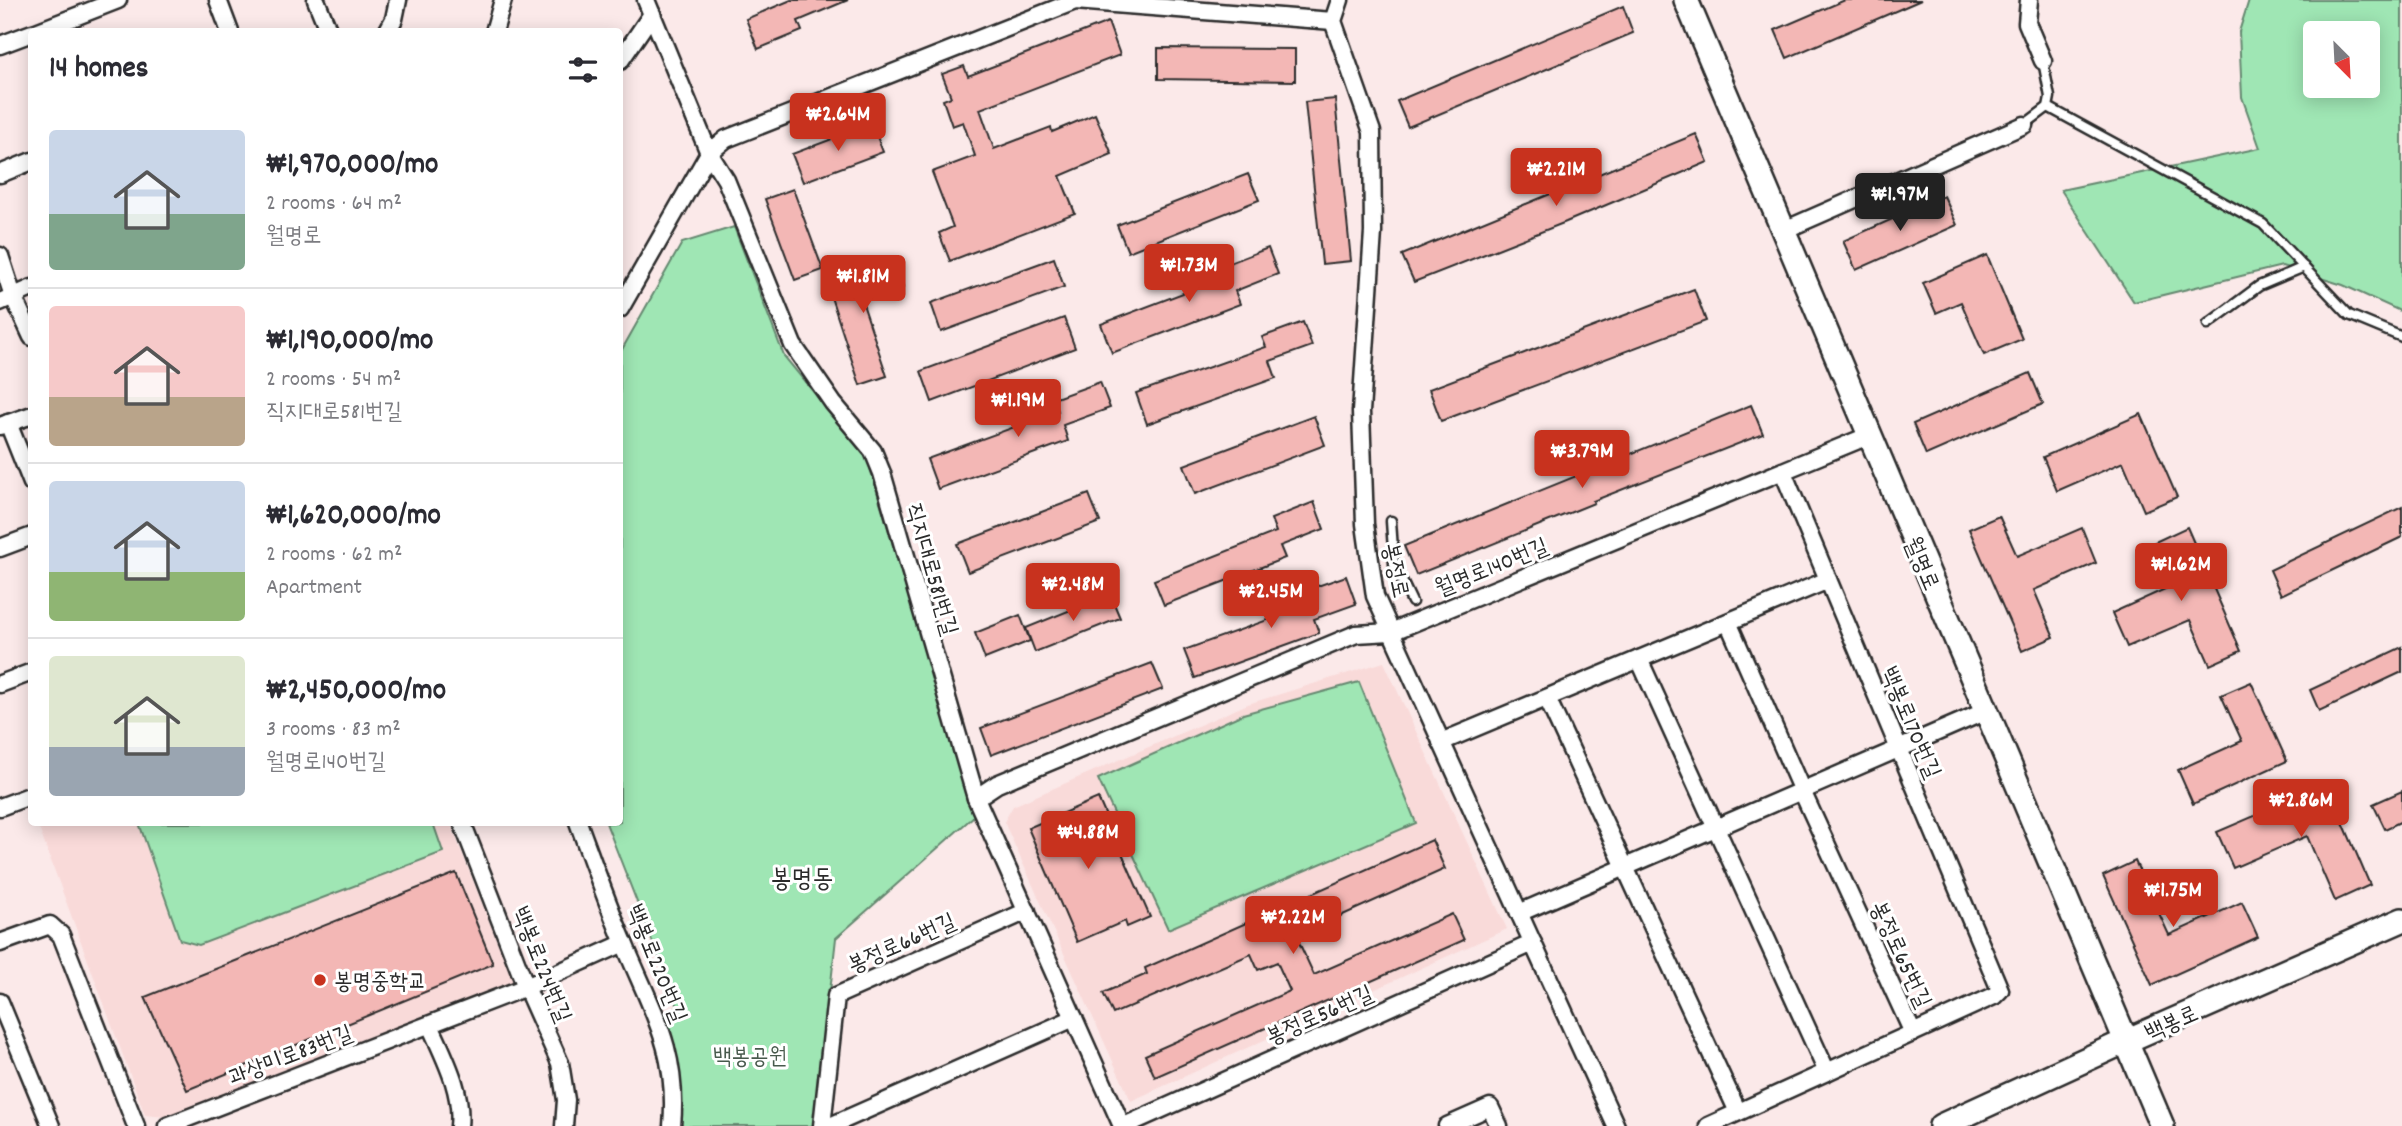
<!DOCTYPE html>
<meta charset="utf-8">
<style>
body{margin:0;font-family:Dekko,"Poor Story",sans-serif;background:#f7f7f7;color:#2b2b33;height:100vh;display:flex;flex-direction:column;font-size:26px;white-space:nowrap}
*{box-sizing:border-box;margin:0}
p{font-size:23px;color:#7c7c81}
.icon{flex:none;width:38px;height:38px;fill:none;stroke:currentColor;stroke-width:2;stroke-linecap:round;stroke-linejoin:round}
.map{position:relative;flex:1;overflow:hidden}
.sheet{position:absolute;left:28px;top:28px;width:595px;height:798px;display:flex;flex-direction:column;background:#fff;border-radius:7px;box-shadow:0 4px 18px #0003}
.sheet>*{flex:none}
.needle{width:46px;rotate:156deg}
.buttons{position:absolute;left:2303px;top:21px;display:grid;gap:14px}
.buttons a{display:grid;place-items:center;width:77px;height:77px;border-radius:7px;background:#fff;box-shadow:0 4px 18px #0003;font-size:35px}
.price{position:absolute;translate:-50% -60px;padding:0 16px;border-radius:7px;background:#c8321e;color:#fff;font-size:23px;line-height:46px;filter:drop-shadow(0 2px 4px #0008)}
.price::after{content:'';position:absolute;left:50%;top:42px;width:21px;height:16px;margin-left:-10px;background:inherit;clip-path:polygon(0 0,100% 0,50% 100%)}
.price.selected{background:#222;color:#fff}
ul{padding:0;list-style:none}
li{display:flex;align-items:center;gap:21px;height:175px;padding:0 21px}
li+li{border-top:2px solid #e1e1e2}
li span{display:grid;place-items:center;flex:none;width:196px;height:140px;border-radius:7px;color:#555}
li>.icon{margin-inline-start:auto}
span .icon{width:84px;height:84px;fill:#fffc;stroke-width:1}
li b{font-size:30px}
h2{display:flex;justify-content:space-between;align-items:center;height:84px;padding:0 21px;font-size:30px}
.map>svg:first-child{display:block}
.built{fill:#f9dad9}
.green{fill:#9fe6b4;stroke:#658870;stroke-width:2;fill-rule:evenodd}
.building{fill:#f3b7b5;stroke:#2b2b2b;stroke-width:2}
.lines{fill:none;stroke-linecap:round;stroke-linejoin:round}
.lane-casing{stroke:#2b2b2b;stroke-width:13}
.street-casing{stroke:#2b2b2b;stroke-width:21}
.secondary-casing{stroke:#2b2b2b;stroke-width:28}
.lane{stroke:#fff;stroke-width:8}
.street{stroke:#fff;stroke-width:16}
.secondary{stroke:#fff;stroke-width:23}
.poi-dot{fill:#c8321e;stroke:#fff;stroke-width:2.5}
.labels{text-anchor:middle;stroke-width:6;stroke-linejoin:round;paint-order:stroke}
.street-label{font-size:23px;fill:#2b2b2b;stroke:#fff}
.poi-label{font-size:23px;fill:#2b2b2b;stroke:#fff;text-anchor:start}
.park-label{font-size:23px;fill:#485a4d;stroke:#fff}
.quarter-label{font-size:26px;fill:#2b2b2b;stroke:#fff}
</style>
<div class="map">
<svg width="2402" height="1126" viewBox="0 0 2402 1126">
<rect width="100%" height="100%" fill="#fbe9e9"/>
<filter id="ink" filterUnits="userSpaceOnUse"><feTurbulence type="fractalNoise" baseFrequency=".0143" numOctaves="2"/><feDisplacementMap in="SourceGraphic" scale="14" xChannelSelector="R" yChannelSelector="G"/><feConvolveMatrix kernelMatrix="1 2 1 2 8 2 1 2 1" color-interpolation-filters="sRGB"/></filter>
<g filter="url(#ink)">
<g class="built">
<path d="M1384 662 1507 929 1131 1101 1004 822 1013 806 1248 704Z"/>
<path d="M37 823H450L514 984 176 1118 145 1115Z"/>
</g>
<g class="green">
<path d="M2249 0H2402V312L2343 285 2282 266 2134 302 2061 190 2260 148 2242 97 2239 32ZM2315 33H2368V86H2315Z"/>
<path d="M734 227 784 356 867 458 974 816 836 938 815 1126H679L680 1104 665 1014 678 1007 606 823 620 822V353L682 243Z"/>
<path d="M1359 682 1416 823 1168 929 1098 779 1243 714Z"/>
<path d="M139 823H433L443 852 199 945 180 940Z"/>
</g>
<g class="building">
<path d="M791 0H848L798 21 802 31 758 49 746 19Z"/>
<path d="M1845 0H1921L1787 58 1775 30Z"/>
<path d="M1623 6 1633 33 1408 127 1397 101Z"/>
<path d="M1108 22 1120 55 980 109 994 149 1051 127 1052 132 1095 114 1112 154 1060 176 1075 213 950 261 939 233 953 227 932 172 975 156 963 122 952 126 943 100 951 97 942 74 964 66 968 76Z"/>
<path d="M1158 48 1295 49V81L1158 79Z"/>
<path d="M1335 99 1351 261 1322 264 1305 102Z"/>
<path d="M872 124 883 152 803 182 792 154Z"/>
<path d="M1696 134 1708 162 1566 222 1414 282 1402 255Z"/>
<path d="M1248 174 1259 200 1128 252 1117 225Z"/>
<path d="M793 189 823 270 795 280 765 199Z"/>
<path d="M1944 196 1957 225 1856 270 1843 241Z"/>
<path d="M1268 248 1278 274 1235 291 1240 304 1112 353 1101 324 1228 276 1224 265Z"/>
<path d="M1987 255 2022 339 1984 355 1961 302 1936 313 1923 283Z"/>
<path d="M1054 258 1064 287 941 332 931 303Z"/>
<path d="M894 259 903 287 862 301 887 376 860 385 826 282Z"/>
<path d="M1694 289 1706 321 1441 421 1429 389Z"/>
<path d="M1064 318 1075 348 932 402 921 371Z"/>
<path d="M1303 322 1312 346 1270 361 1276 378 1147 424 1136 393 1266 347 1262 337Z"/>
<path d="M2030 373 2043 404 1926 455 1913 424Z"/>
<path d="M1100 382 1110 408 1063 425 1068 441 938 489 927 459 1058 411 1053 399Z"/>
<path d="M1751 405 1763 434 1593 501 1594 503 1416 575 1404 546Z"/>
<path d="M2141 414 2177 497 2144 511 2123 462 2057 491 2043 457Z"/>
<path d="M1314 416 1325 445 1195 494 1184 465Z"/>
<path d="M1089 494 1100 522 968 572 957 544Z"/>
<path d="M1314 502 1324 529 1280 546 1285 558 1164 605 1154 580 1276 532 1271 519Z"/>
<path d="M2402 507V537L2281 595 2270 570Z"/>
<path d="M1999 516 2017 556 2082 528 2096 563 2034 590 2054 637 2022 651 1969 529Z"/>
<path d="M2187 527 2241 651 2210 665 2190 620 2127 647 2112 613 2174 585 2155 542Z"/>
<path d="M1346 576 1356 604 1314 619 1319 633 1195 678 1184 650 1309 605 1303 591Z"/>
<path d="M1110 594 1120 618 1035 652 1026 628Z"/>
<path d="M1020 615 1030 641 985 659 975 633Z"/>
<path d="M2402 647V672L2319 711 2310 690Z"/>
<path d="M1152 663 1163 689 991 755 981 728Z"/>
<path d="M2251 682 2287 761 2193 804 2178 770 2242 741 2221 695Z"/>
<path d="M2327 785 2370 885 2335 901 2307 836 2233 868 2217 832Z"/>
<path d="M2402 791V821L2385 829 2373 804Z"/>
<path d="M1098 798 1150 917 1127 927 1125 921 1077 942 1028 828Z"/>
<path d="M1432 840 1445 869 1296 936 1314 975 1452 914 1464 940 1155 1077 1145 1055 1290 991 1277 962 1258 970 1251 954 1113 1014 1103 993 1147 974 1145 968Z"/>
<path d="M2135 861 2169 935 2242 902 2258 937 2152 985 2103 876Z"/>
<path d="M456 873 493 964 187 1090 145 997Z"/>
</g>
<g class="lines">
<g class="lane-casing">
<g id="lane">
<path d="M2048 107 2263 224 2349 315 2402 337"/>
<path d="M2024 125 2048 107 2050 97 2043 61"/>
<path d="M2208 324 2259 286 2304 267"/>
<path d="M1391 521 1394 564 1412 602"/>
</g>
</g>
<g class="street-casing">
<g id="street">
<path d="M218 0 230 32"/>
<path d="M316 0 329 32"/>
<path d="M646 0 709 153 726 180 793 345 833 403 873 451 882 473 976 798 1122 1126"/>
<path d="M1340 0 1333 21 1372 132 1373 232 1361 412 1365 524 1375 596 1616 1126"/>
<path d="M2029 0 2027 23 2043 61"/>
<path d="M36 32 118 0"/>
<path d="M387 32 394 19 398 0"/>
<path d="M494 32 503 0"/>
<path d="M0 45 32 33"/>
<path d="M620 61 652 14"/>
<path d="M0 174 32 161"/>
<path d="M1782 231 2024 125"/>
<path d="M0 256 13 296 32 337"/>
<path d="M0 302 32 288"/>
<path d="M620 309 709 153 726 139 1075 1 1333 21"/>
<path d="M8 423 32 483"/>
<path d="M0 426 32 415"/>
<path d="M0 548 32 536"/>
<path d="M1728 622 1802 791 1913 1033"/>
<path d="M1639 659 1827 1072"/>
<path d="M0 684 32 672"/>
<path d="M1547 698 1738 1112"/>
<path d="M1441 742 1828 580"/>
<path d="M976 798 997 784 1356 634 1391 632 1868 436"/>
<path d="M0 807 32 795"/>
<path d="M462 822 526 987 560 1063 566 1100 564 1126"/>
<path d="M578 822C593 863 607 903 624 943 651 1009 679 1050 672 1126"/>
<path d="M1519 913 1986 711"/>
<path d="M0 943 50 925 61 935 136 1126"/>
<path d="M0 1002 51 1126"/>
<path d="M430 1025C444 1057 463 1091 459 1126"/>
<path d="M167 1126 526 987 624 943"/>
<path d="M822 1126 836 996 1027 911"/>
<path d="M830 1126 1074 1018"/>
<path d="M1124 1126 1533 943"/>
<path d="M1447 1126 1490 1107 1499 1126"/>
<path d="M1708 1126 1994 996 2000 990 1783 472"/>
</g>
</g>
<g class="secondary-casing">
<g id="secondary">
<path d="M1686 0 2162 1126"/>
<path d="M1941 1126 2126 1041 2402 920"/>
</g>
</g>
<use href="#lane" class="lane"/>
<use href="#street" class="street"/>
<use href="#secondary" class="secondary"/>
</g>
</g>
<circle class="poi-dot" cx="320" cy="980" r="7"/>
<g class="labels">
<g class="street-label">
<text transform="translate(1923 563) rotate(67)" y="8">월명로</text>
<text transform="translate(1491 566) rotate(-22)" y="8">월명로140번길</text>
<text transform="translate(933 569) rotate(74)" y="8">직지대로581번길</text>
<text transform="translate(1397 570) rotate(78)" y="8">봉정로</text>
<text transform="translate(1912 722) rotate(67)" y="8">백봉로170번길</text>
<text transform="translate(901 942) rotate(-24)" y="8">봉정로66번길</text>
<text transform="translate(1902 954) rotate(65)" y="8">봉정로65번길</text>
<text transform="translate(658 963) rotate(68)" y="8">백봉로220번길</text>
<text transform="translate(543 964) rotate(68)" y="8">백봉로224번길</text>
<text transform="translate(1319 1014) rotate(-24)" y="8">봉정로56번길</text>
<text transform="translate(2171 1022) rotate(-24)" y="8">백봉로</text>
<text transform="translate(290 1054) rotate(-21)" y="8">과상미로83번길</text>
</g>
<g class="poi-label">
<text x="334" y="988">봉명중학교</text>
</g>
<g class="park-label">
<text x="750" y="1063">백봉공원</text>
</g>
<g class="quarter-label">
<text x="802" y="886">봉명동</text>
</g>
</g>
</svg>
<div class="buttons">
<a><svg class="needle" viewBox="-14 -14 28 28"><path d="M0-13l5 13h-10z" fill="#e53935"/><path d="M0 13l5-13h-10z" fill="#7c7c81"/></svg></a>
</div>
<b class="price" style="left:838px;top:153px">₩2.64M</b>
<b class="price" style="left:1556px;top:208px">₩2.21M</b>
<b class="price selected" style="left:1900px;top:233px">₩1.97M</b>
<b class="price" style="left:1189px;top:304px">₩1.73M</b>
<b class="price" style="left:863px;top:315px">₩1.81M</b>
<b class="price" style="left:1018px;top:439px">₩1.19M</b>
<b class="price" style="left:1582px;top:490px">₩3.79M</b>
<b class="price" style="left:2181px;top:603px">₩1.62M</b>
<b class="price" style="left:1073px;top:623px">₩2.48M</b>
<b class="price" style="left:1271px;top:630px">₩2.45M</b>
<b class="price" style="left:2301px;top:839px">₩2.86M</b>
<b class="price" style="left:1088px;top:871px">₩4.88M</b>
<b class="price" style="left:2173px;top:929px">₩1.75M</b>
<b class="price" style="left:1293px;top:956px">₩2.22M</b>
<section class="sheet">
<h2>14 homes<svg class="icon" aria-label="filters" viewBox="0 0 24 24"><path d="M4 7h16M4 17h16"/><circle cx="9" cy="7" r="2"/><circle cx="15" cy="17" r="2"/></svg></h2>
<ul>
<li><span style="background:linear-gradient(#c9d6e8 60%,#7fa58c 0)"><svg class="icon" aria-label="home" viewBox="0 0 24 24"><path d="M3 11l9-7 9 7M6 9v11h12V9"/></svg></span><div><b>₩1,970,000/mo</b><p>2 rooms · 64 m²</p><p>월명로</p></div></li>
<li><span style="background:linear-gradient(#f6c9c9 65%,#b9a48a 0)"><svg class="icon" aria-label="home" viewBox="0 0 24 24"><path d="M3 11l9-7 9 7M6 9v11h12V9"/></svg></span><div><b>₩1,190,000/mo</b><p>2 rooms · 54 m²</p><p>직지대로581번길</p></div></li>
<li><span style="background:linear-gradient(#c9d6e8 65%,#8fb573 0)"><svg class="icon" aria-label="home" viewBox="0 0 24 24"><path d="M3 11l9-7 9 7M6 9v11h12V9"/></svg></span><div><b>₩1,620,000/mo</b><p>2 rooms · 62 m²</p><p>Apartment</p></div></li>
<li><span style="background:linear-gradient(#dfe7d0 65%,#9aa5b1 0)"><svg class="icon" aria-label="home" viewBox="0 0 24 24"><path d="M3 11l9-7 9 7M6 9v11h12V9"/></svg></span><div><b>₩2,450,000/mo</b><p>3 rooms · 83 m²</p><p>월명로140번길</p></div></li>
</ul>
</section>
</div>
